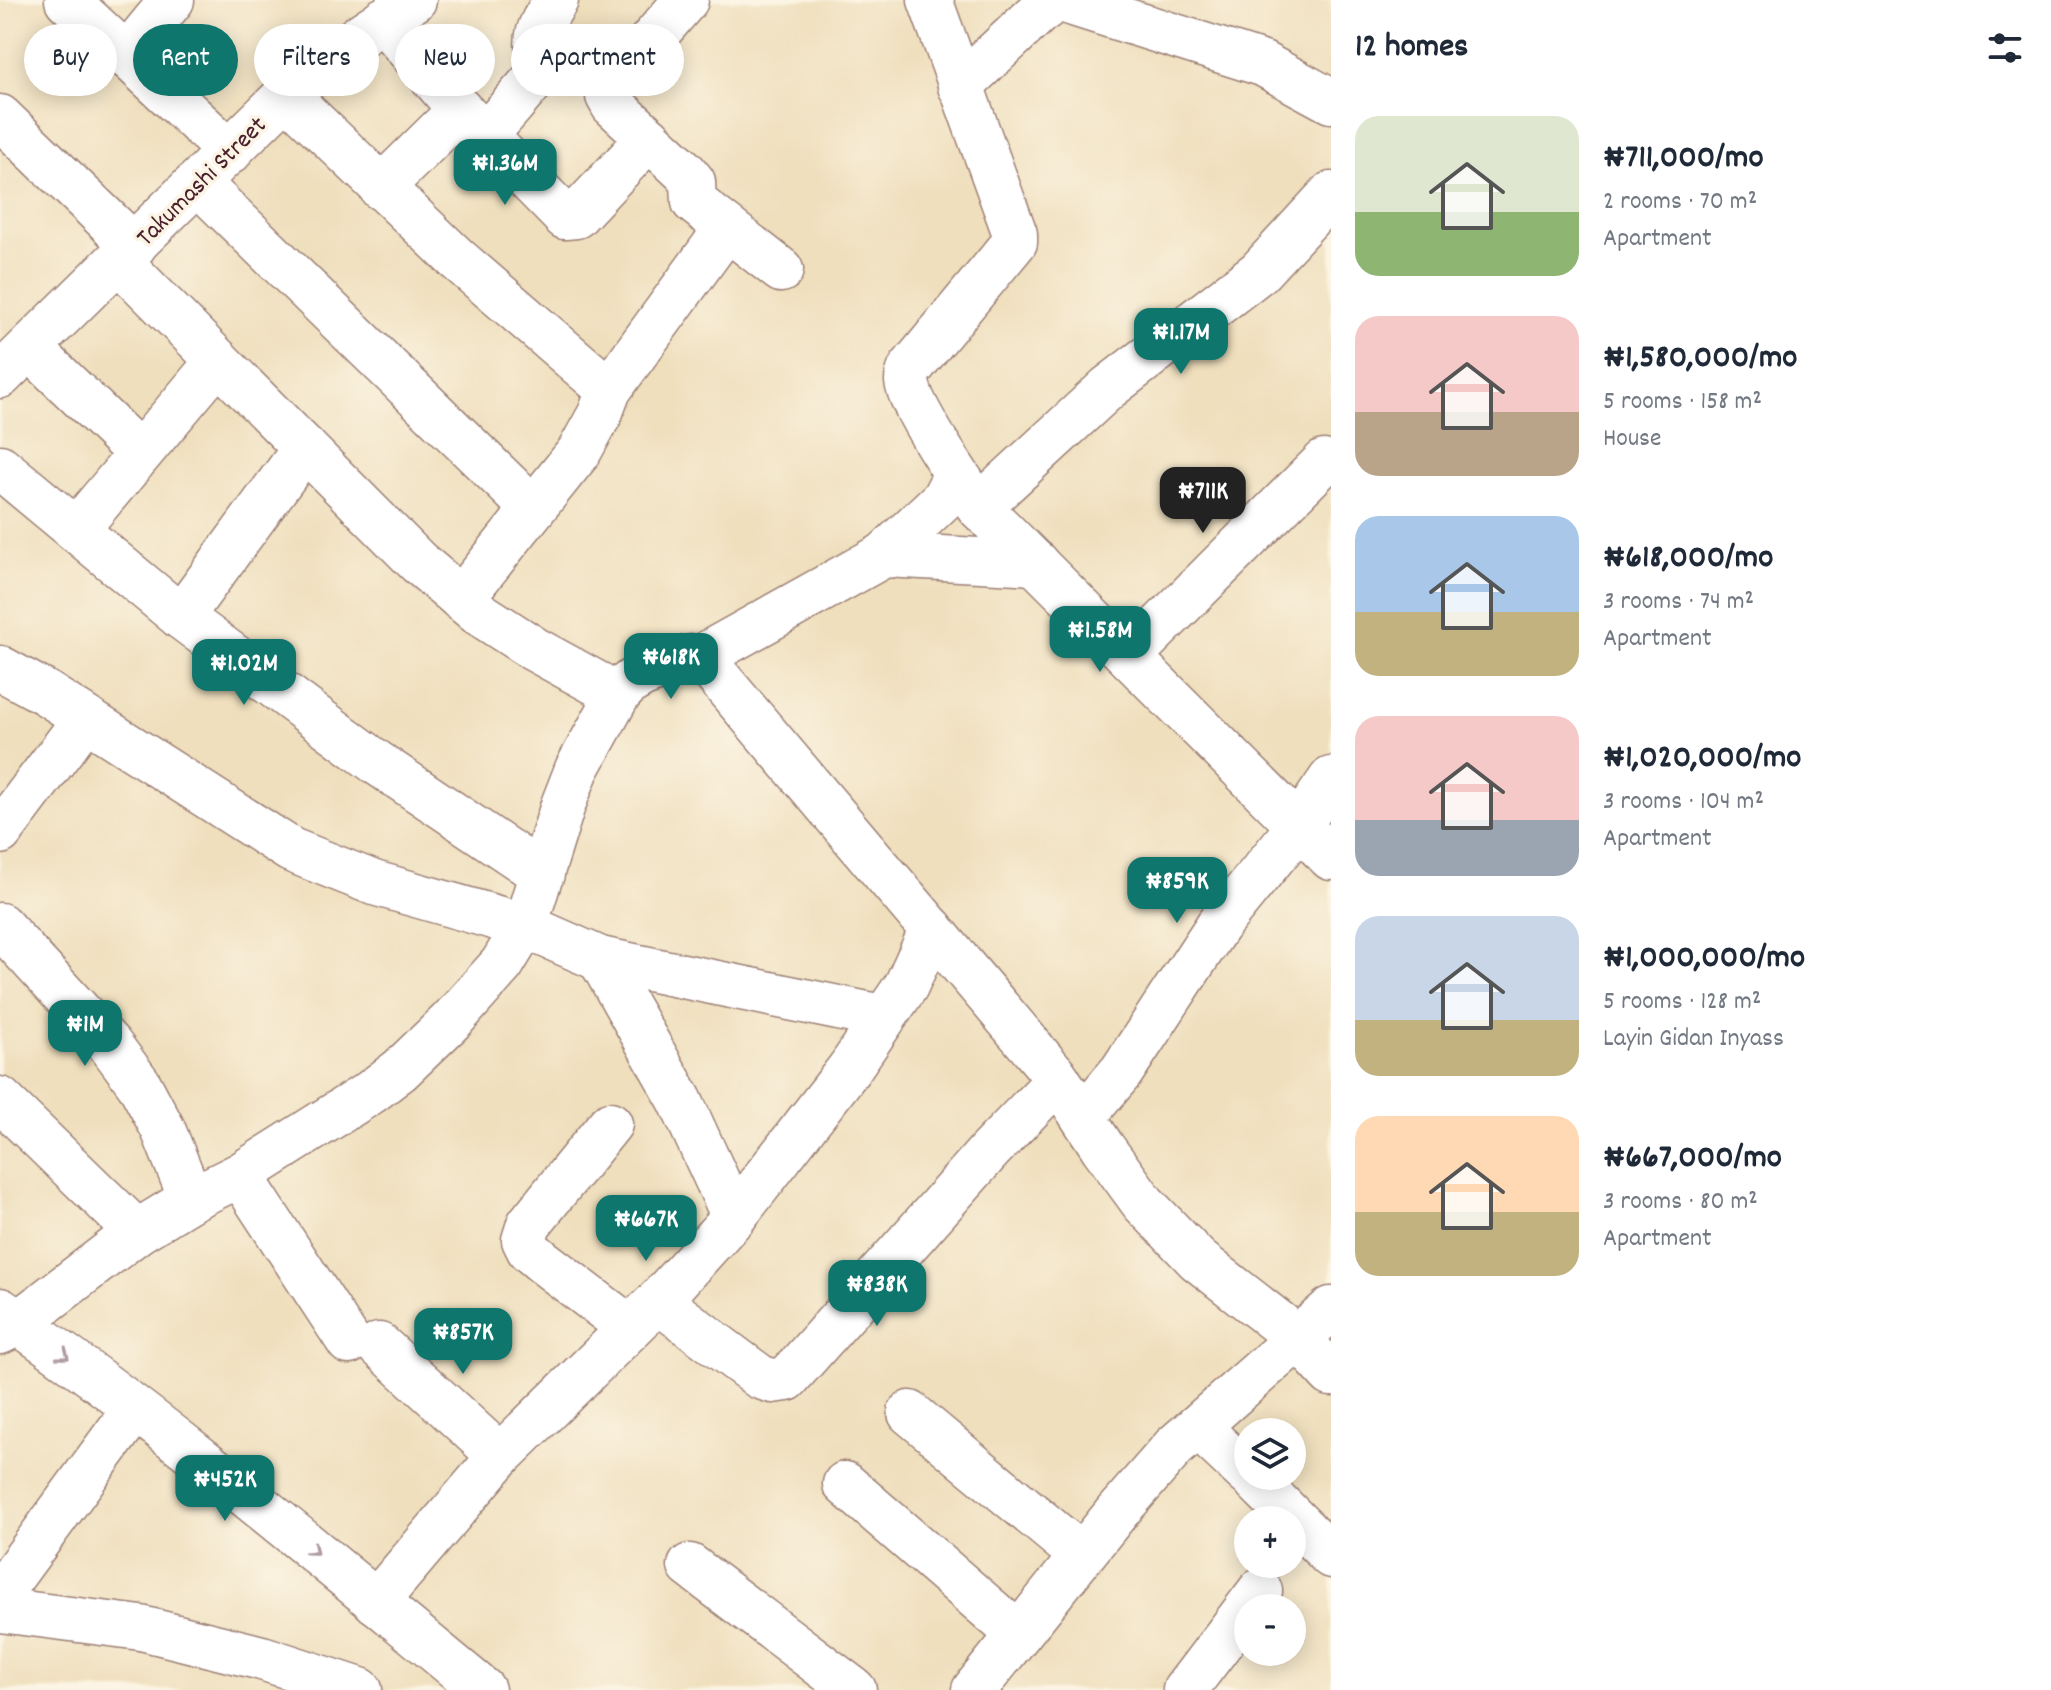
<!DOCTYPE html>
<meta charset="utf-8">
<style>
body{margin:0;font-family:Dekko,sans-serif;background:#f6f6f7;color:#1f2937;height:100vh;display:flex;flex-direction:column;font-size:30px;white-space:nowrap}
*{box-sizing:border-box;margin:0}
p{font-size:26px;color:#747a83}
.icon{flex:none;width:44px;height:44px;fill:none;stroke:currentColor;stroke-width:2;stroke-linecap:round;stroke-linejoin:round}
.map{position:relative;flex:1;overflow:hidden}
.drawer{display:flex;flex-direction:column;background:#fff;width:720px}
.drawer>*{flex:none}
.top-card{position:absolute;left:24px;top:24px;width:760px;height:72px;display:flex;gap:16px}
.tools{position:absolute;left:1234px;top:1418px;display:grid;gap:16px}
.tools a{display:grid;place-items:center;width:72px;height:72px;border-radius:50%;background:#fff;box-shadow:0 4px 20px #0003;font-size:40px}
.price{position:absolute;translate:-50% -68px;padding:0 18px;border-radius:16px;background:#0f766e;color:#fff;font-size:26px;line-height:52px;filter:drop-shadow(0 2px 4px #0008)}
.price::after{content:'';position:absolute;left:50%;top:48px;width:24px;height:18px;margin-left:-12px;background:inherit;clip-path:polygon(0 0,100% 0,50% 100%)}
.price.selected{background:#222;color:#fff}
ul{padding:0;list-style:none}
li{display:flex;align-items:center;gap:24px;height:200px;padding:0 24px}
li span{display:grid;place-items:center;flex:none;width:224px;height:160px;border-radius:24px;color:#555}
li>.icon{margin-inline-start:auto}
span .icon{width:96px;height:96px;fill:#fffc;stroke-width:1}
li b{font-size:34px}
h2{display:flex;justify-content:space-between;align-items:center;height:96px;padding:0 24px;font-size:34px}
.chip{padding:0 28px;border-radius:36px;background:#fff;box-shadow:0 4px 20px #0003;font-size:28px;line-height:72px}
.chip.selected{background:#0f766e;color:#fff}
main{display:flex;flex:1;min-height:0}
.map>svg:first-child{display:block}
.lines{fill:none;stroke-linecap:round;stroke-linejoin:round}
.minor-casing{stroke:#9c7f74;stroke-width:47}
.minor{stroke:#fff;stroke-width:44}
.oneway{stroke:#ae9aa0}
.labels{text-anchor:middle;stroke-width:7;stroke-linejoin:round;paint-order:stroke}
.street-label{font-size:26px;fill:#4a1f2b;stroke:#fcf5e5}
</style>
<main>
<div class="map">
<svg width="1331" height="1690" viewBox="0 0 1331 1690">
<rect width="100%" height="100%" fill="#fcf5e5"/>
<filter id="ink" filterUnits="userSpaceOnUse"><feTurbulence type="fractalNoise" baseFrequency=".0125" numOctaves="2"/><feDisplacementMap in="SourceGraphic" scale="16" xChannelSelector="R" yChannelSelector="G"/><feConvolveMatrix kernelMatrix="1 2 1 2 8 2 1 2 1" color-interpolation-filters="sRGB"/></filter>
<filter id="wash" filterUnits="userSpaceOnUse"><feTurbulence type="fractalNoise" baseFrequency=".006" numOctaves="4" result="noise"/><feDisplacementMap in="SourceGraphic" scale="32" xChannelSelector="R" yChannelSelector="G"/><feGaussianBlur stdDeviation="1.8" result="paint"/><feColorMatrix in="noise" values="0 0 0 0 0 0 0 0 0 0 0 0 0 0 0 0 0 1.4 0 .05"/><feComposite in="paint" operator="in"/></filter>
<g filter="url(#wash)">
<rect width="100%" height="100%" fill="#efdfbd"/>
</g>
<g filter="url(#ink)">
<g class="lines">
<g class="minor-casing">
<g id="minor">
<path d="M67 0 230 152"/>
<path d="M686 0 612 86 608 96 613 105 685 172 693 182 694 202 781 270"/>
<path d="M930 0 1015 234V242L910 369C908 374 907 375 907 381 909 406 963 484 979 507L1331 858"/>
<path d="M1061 0 1263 64 1331 101"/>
<path d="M383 20 460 110 565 217 576 216 649 138"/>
<path d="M126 56 172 0"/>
<path d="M960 86 1038 13 1056 0"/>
<path d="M286 95 456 258 609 390"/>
<path d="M0 117 134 246"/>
<path d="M485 136 539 74 542 66C531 36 540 26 556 0"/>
<path d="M198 183 532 508"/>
<path d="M381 188 460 110"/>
<path d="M119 261 418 562 477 612 534 649 618 695"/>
<path d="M30 348 139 453"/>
<path d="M0 376 286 95 361 35 414 0"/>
<path d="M0 467 181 617 376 762 542 874"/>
<path d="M979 507 1108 388 1259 272 1331 194"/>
<path d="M76 530 218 361"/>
<path d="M884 555 1036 563"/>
<path d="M461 599 579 452 600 414 609 390 727 228"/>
<path d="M181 617 305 448"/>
<path d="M1130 656 1324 462"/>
<path d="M701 657 1055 1075 1103 1148 1143 1203 1198 1260 1298 1338 1331 1374"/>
<path d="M0 668 46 693 291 850 374 883 525 926 600 959 882 1017"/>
<path d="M0 832 85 719"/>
<path d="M0 925 110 1045 139 1084 163 1129 191 1199"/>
<path d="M600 959 680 1100 734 1217"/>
<path d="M0 1099 137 1232"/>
<path d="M1083 1117 1122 1071 1218 925 1298 827 1331 779"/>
<path d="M610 1124 529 1224 524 1240 529 1250 542 1261 630 1328"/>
<path d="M240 1175 349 1342"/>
<path d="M658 1301 760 1377 772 1381 787 1379 990 1150 1058 1080"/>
<path d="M0 1310C169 1426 325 1560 483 1690"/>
<path d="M0 1332 18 1323 137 1232 191 1199 240 1175 371 1092 400 1070 453 1019 502 964 525 926 563 805 577 769 618 695 629 683 643 675 690 657H701L884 555 943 499 956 474"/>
<path d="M379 1345 500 1456"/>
<path d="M910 1413 1081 1555"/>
<path d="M1198 1427 1248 1474"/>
<path d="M1251 1476 1331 1556"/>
<path d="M845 1484 1018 1634"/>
<path d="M690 1566 854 1690"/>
<path d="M0 1593 134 1410"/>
<path d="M376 1602 500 1456 658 1301 734 1217 849 1069 906 986 932 929"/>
<path d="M0 1610 141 1628 262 1658 360 1690"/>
<path d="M974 1690 1117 1512 1174 1447 1331 1309"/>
<path d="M1185 1690 1260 1591"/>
</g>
</g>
<use href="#minor" class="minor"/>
</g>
<defs><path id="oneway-chevron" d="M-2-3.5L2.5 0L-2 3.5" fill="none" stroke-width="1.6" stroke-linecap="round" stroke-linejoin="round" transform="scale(2)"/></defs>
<g class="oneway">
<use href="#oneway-chevron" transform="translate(64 1355) rotate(38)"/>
<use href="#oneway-chevron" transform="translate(313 1550) rotate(40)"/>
</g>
</g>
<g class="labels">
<g class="street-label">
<text transform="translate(200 180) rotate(-45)" y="9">Takumashi Street</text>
</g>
</g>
</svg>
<div class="tools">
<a><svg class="icon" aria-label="layers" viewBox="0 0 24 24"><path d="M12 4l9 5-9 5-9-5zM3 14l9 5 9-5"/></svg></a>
<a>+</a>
<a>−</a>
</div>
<b class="price" style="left:505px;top:207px">₦1.36M</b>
<b class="price" style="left:1181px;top:376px">₦1.17M</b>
<b class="price selected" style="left:1203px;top:535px">₦711K</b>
<b class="price" style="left:1100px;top:674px">₦1.58M</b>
<b class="price" style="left:671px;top:701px">₦618K</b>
<b class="price" style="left:244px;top:707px">₦1.02M</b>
<b class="price" style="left:1177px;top:925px">₦859K</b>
<b class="price" style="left:85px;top:1068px">₦1M</b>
<b class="price" style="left:646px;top:1263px">₦667K</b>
<b class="price" style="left:877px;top:1328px">₦838K</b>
<b class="price" style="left:463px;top:1376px">₦857K</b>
<b class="price" style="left:225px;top:1523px">₦452K</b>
<div class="top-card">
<a class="chip">Buy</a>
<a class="chip selected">Rent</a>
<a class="chip">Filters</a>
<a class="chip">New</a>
<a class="chip">Apartment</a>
</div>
</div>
<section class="drawer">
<h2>12 homes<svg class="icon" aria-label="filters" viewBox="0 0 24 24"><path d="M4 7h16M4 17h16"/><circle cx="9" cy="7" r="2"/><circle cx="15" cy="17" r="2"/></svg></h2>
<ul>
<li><span style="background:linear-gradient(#dfe7d0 60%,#8fb573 0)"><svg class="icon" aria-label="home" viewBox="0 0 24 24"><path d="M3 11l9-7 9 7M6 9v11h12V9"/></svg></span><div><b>₦711,000/mo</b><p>2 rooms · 70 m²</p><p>Apartment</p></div></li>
<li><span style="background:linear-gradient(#f6c9c9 60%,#b9a48a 0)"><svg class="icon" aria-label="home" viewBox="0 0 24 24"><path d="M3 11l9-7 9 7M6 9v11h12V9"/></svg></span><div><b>₦1,580,000/mo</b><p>5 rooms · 158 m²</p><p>House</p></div></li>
<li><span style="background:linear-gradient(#a9c7e8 60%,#c2b280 0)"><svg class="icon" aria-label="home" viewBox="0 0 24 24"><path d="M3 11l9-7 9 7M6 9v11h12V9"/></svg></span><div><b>₦618,000/mo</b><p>3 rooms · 74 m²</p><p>Apartment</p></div></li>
<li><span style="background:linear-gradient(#f6c9c9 65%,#9aa5b1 0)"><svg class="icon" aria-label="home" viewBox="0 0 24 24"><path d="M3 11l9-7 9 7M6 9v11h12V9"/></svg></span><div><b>₦1,020,000/mo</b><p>3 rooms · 104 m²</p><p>Apartment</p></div></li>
<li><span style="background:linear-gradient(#c9d6e8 65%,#c2b280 0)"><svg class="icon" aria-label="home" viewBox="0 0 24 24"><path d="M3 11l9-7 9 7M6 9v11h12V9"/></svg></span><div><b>₦1,000,000/mo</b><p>5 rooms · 128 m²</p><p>Layin Gidan Inyass</p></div></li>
<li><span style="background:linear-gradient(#ffd9b3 60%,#c2b280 0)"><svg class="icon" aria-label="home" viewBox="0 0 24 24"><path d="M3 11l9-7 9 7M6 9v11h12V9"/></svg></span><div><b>₦667,000/mo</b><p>3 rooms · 80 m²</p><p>Apartment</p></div></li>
</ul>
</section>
</main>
